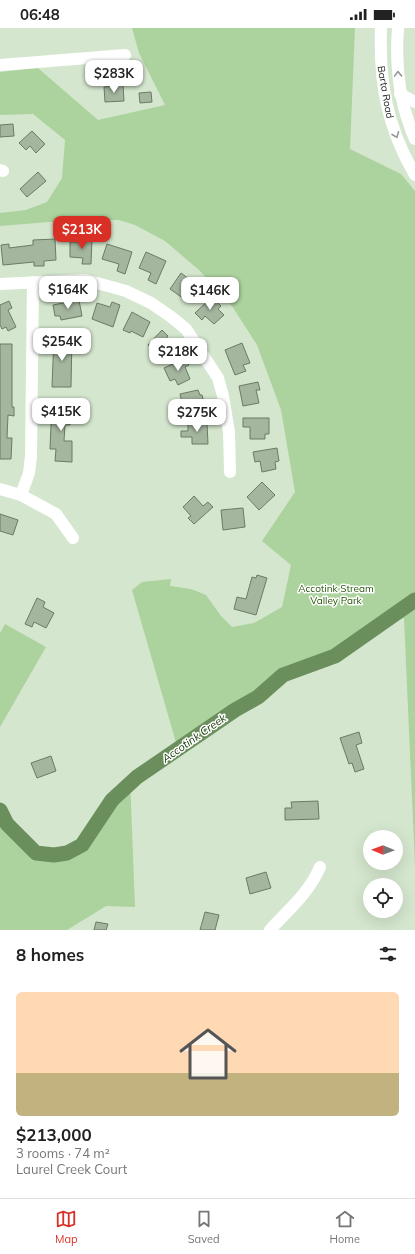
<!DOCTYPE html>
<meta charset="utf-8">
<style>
body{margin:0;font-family:Mulish,sans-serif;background:#f2f2f2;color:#222;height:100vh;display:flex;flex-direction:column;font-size:15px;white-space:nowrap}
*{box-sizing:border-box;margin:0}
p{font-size:13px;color:#767676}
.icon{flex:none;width:22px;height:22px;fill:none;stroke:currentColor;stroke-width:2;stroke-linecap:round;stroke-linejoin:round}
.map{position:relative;height:902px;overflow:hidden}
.drawer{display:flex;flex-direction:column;background:#fff;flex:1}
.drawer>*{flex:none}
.needle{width:26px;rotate:271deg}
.tools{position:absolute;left:363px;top:802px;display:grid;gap:8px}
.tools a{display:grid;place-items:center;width:40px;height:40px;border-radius:50%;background:#fff;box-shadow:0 4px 16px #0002;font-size:20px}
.price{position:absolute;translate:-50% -34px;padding:0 9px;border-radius:8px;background:#fff;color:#222;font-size:13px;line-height:26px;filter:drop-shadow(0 1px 2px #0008)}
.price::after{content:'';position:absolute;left:50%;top:24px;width:12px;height:9px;margin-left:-6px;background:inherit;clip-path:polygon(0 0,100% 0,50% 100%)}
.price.current{background:#d93025;color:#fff}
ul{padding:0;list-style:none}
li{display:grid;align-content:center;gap:8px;height:212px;padding:0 16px}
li+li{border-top:1px solid #e0e0e0}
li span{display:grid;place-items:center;height:124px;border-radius:6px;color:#555}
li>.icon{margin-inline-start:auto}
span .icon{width:72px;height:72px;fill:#fffc;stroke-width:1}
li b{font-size:17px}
h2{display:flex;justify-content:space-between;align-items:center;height:48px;padding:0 16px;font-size:17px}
.status{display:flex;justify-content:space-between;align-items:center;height:28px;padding:0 20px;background:#fff;direction:ltr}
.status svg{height:11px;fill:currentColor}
.dock{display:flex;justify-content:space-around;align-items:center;height:56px;border-top:1px solid #e0e0e0;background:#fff;font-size:11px;color:#767676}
.dock a{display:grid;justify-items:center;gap:2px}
.dock .current{color:#d93025}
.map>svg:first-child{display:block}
.green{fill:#acd39e}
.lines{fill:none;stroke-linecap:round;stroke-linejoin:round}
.river{stroke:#6a8f5d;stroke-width:15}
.building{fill:#a5b69f;stroke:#6b7b65}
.minor{stroke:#fff;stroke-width:12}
.oneway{stroke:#959894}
.labels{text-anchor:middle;stroke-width:3;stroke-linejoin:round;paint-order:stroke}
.street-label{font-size:10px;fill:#131911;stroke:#fff}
.park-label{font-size:10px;fill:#235408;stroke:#fff}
.water-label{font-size:11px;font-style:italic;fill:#123700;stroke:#fff}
</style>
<div class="status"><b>06:48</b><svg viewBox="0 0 49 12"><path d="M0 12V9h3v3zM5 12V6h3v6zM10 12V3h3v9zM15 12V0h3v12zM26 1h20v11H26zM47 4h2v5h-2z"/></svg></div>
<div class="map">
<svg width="415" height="902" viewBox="0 0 415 902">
<rect width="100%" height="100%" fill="#d4e6ce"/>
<g class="green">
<path d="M132 0H355L350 121 401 146 415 163V837L404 591 399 583 335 628 263 656 250 668 237 674 177 718 132 562 142 554 171 551 170 558 191 561 206 567 221 588 232 599 254 595 282 579 291 537 262 513 295 464 281 382 257 317 230 275 199 242 165 213 135 197 119 192 62 193 0 198V185L26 182 47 174 62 150 65 112 33 86 0 87V44L38 40 98 92 165 77 139 25Z"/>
<path d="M5 596 46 619 0 699V605Z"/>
<path d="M130 750 135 879 106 878 67 902H0V783L42 824 73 821 113 762Z"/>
</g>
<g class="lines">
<path class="river" d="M0 782 7 796 36 825 54 827 67 825 82 817 112 772 137 749 235 682 258 669 283 647 335 628 415 572"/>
</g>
<g class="building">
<path d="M123 57 124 73 105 74 104 59Z"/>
<path d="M151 64 152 74 140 75 139 65Z"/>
<path d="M13 96 14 108 0 109V97Z"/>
<path d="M32 103 45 116 36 125 30 118 26 122 19 115Z"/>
<path d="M38 144 46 153 27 169 20 161Z"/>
<path d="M82 210 92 211 91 236H82L83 230 70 229V214H82Z"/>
<path d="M55 211 56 232 44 233V238H34V234L3 237 1 217 9 216V220L33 217V212Z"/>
<path d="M107 216 132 224 125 246 117 243 119 236 102 231Z"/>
<path d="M146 224 166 233 156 256 148 252 151 245 139 240Z"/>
<path d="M181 245 193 254 191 260 196 263 187 273 170 261Z"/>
<path d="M212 269 221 278 218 281 224 287 214 296 205 288 202 292 195 285Z"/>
<path d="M79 272 82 288 61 292 60 288H55L53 277Z"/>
<path d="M9 273 12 280 8 282 16 299 8 303 6 299 2 301 0 297V277Z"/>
<path d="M112 274 120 277 113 299 92 291 97 275 110 279Z"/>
<path d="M132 284 150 294 143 309 131 303 130 305 123 302Z"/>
<path d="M162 302 168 308 165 312 174 320 163 332 148 317Z"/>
<path d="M54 308H72L71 359H52Z"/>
<path d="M242 315 250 335 243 337 246 343 235 347 225 322Z"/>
<path d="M0 316H12V379H14V388L8 387 7 410H12L11 431H0Z"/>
<path d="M186 330 189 337 185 339 190 351 178 357 175 351 170 353 164 340Z"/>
<path d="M258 354 260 362H256L259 375 243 378 239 358Z"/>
<path d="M198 362 200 367H202L206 381 189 385 187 374 182 375 180 366Z"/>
<path d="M52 375 71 376 70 397H65L64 413H72V434L55 433 56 421H50Z"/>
<path d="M243 390H269V406H265V411H250V399H243Z"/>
<path d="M188 395H207L208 416H192V409H181V403H188Z"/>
<path d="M277 420 279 433 275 434 276 441 262 444 260 433 255 434 253 424Z"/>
<path d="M262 454 275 467 259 482 247 469Z"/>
<path d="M194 468 203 478 208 474 213 479 194 496 188 490 191 488 183 479Z"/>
<path d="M243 480 245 499 223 502 221 482Z"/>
<path d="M0 486 18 492 13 507 0 503Z"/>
<path d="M257 547 267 550 256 587 234 581 237 569 246 571 252 549 256 550Z"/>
<path d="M37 570 45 574 43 579 54 585 46 600 34 594 32 599 25 596Z"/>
<path d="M359 704 362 715 356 717 364 741 355 744 352 735 349 736 340 710Z"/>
<path d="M51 728 56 743 37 750 31 735Z"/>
<path d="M318 773 319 791 285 792V780H292L291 774Z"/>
<path d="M266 844 271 860 250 866 246 850Z"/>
<path d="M205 884 219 887 215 902H200Z"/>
<path d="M96 894 108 896 106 902H94Z"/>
</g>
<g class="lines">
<g class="minor">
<path d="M381 0C379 55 387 99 415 147"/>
<path d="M398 0C395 38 399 75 415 111"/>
<path d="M0 37 125 27"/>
<path d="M400 66 415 74"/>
<path d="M0 142 3 143"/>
<path d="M0 256 86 252 126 263 151 275 170 288 186 301 218 350 223 368 229 404 230 444"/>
<path d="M0 461 21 467 56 486 73 510"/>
<path d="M21 467 29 445 31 428 33 254"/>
<path d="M270 902C288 882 309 865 320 839"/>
</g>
</g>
<defs><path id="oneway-chevron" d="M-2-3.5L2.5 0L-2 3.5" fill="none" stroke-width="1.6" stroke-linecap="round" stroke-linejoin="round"/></defs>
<g class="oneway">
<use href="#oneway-chevron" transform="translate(398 46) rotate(-92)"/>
<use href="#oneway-chevron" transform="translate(396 107) rotate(68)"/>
</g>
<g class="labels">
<g class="street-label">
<text transform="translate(386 64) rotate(80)" y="4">Barta Road</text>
</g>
<g class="park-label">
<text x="336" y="564">Accotink Stream<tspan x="336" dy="12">Valley Park</tspan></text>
</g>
<g class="water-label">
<text transform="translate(194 710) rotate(-35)" y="4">Accotink Creek</text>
</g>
</g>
</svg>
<div class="tools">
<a><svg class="needle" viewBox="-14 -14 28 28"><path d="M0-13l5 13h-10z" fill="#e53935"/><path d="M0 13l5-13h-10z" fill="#767676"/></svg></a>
<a><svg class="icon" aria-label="locate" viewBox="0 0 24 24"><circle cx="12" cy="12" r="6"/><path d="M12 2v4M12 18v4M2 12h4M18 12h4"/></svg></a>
</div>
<b class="price" style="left:114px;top:66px">$283K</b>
<b class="price current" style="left:82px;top:222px">$213K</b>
<b class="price" style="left:68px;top:282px">$164K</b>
<b class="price" style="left:210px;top:283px">$146K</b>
<b class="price" style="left:62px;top:334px">$254K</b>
<b class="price" style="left:178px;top:344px">$218K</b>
<b class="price" style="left:61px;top:404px">$415K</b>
<b class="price" style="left:197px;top:405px">$275K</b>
</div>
<section class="drawer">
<h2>8 homes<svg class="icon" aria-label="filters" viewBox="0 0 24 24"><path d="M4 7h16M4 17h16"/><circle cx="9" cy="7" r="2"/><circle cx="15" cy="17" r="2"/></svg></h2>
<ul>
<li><span style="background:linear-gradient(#ffd9b3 65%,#c2b280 0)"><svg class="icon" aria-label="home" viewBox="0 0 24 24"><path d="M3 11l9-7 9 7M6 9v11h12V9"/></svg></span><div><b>$213,000</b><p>3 rooms · 74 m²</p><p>Laurel Creek Court</p></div></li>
</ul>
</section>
<nav class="dock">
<a class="current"><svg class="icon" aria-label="map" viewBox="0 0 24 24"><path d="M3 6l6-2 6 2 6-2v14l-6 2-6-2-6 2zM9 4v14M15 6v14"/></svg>Map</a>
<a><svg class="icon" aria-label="saved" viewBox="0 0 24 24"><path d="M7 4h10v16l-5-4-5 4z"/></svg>Saved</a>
<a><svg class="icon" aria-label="home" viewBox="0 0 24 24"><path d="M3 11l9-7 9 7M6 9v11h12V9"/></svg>Home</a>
</nav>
